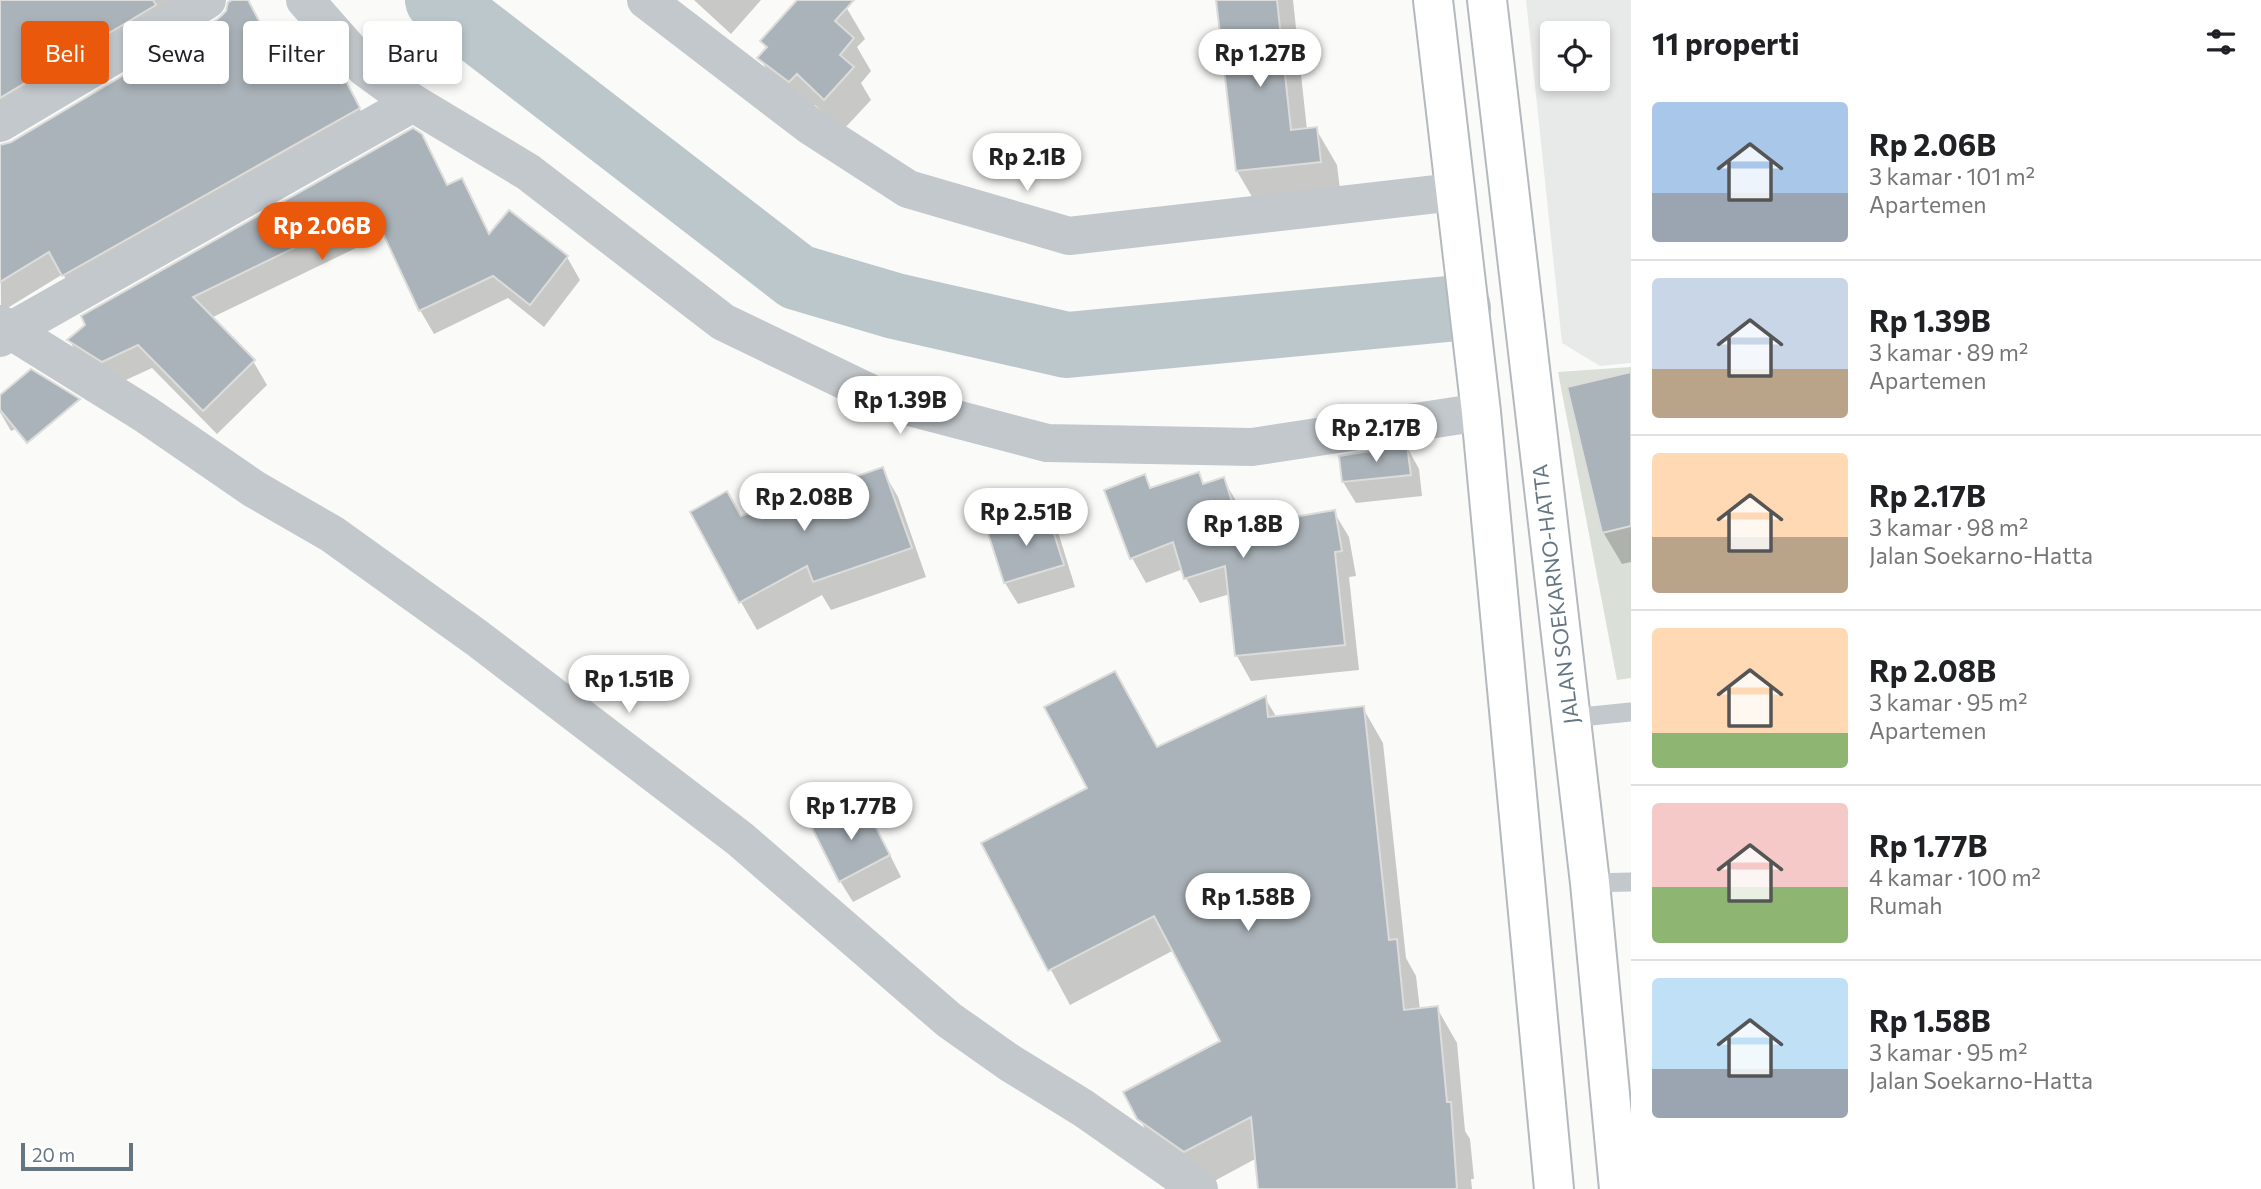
<!DOCTYPE html>
<html lang="id">
<meta charset="utf-8">
<style>
body{margin:0;font-family:Commissioner,sans-serif;background:#f6f6f6;color:#202124;height:100vh;display:flex;flex-direction:column;font-size:26px;white-space:nowrap}
*{box-sizing:border-box;margin:0}
p{font-size:23px;color:#757577}
.icon{flex:none;width:38px;height:38px;fill:none;stroke:currentColor;stroke-width:2;stroke-linecap:round;stroke-linejoin:round}
.map{position:relative;flex:1;overflow:hidden}
.details{display:flex;flex-direction:column;background:#fff;width:630px}
.details>*{flex:none}
.hud{position:absolute;left:21px;top:21px;width:665px;height:63px;display:flex;gap:14px}
.fabs{position:absolute;left:1540px;top:21px;display:grid;gap:14px}
.fabs a{display:grid;place-items:center;width:70px;height:70px;border-radius:7px;background:#fff;box-shadow:0 4px 10px #0003;font-size:35px}
.scale{position:absolute;left:21px;bottom:18px;width:112px;box-sizing:border-box;padding-left:7px;border:4px solid #657683;border-top:0;font-size:19px;line-height:24px;white-space:nowrap;color:#657683;-webkit-text-stroke:5px #fff;paint-order:stroke}
.price{position:absolute;translate:-50% -60px;padding:0 16px;border-radius:24px;background:#fff;color:#222;font-size:23px;line-height:46px;filter:drop-shadow(0 2px 4px #0008)}
.price::after{content:'';position:absolute;left:50%;top:42px;width:21px;height:16px;margin-left:-10px;background:inherit;clip-path:polygon(0 0,100% 0,50% 100%)}
.price.current{background:#ea580c;color:#fff}
ul{padding:0;list-style:none}
li{display:flex;align-items:center;gap:21px;height:175px;padding:0 21px}
li+li{border-top:2px solid #e0e0e0}
li span{display:grid;place-items:center;flex:none;width:196px;height:140px;border-radius:7px;color:#555}
li>.icon{margin-inline-start:auto}
span .icon{width:84px;height:84px;fill:#fffc;stroke-width:1}
li b{font-size:30px}
h2{display:flex;justify-content:space-between;align-items:center;height:84px;padding:0 21px;font-size:30px}
.chip{padding:0 24px;border-radius:7px;background:#fff;box-shadow:0 4px 10px #0003;font-size:24px;line-height:63px}
.chip.current{background:#ea580c;color:#fff}
main{display:flex;flex:1;min-height:0}
.map>svg:first-child{display:block}
.built{fill:#e8e9e9;fill-rule:evenodd}
.green{fill:#dadfd7}
.shadow{fill:#0003}
.lines{fill:none;stroke-linecap:round;stroke-linejoin:round}
.river{stroke:#bbc7cb;stroke-width:66}
.building{fill:#aab3b9;stroke:#dcdcda;stroke-width:2}
.highway-casing{stroke:#b4b9bd;stroke-width:42}
.lane{stroke:#c3c8cc;stroke-width:19}
.street{stroke:#c3c8cc;stroke-width:38}
.highway{stroke:#fff;stroke-width:38}
.labels{text-anchor:middle;stroke-width:7;stroke-linejoin:round;paint-order:stroke}
.street-label{font-size:21px;fill:#657683;stroke:#fff}
</style>
<main>
<div class="map">
<svg width="1631" height="1189" viewBox="0 0 1631 1189">
<rect width="100%" height="100%" fill="#fafaf8"/>
<path class="built" d="M1526 0H1631V363L1600 366 1562 343ZM1598 33V79H1552V33Z"/>
<path class="green" d="M1631 367V678L1617 680 1558 372Z"/>
<g class="shadow">
<path d="M0 0H220L0 129Z"/>
<path d="M235 0H247L277 57 292 77 357 103 371 132 77 298 63 274 1 312 0 147 12 143 219 20Z"/>
<path d="M694 0H761L731 34Z"/>
<path d="M800 0H838L846 7 865 39 857 47 871 71 861 83 871 100 843 130 815 105 808 113 778 90 760 58 767 50 762 42Z"/>
<path d="M1219 0H1293L1307 130 1316 129 1337 165 1341 198 1258 207 1237 171Z"/>
<path d="M421 135 448 187 461 180 490 236 567 257 580 280 544 327 508 298 434 334 420 310 385 234 211 318 253 361 267 385 217 434 152 368 117 384 83 363 69 340Z"/>
<path d="M1631 374V562L1622 564 1603 532Z"/>
<path d="M0 397 66 406 11 431 0 412Z"/>
<path d="M1407 447 1419 469 1422 496 1356 503 1343 482Z"/>
<path d="M882 469 898 497 926 577 831 610 822 595 757 630 741 602 740 518Z"/>
<path d="M1198 474 1205 486 1223 479 1238 504 1245 527 1334 512 1349 537 1356 576 1349 577 1359 670 1251 681 1237 656 1230 594 1200 603 1186 578 1183 569 1146 583 1132 558 1144 476 1151 489Z"/>
<path d="M1046 514 1059 535 1075 587 1018 604 1005 583 990 531Z"/>
<path d="M1265 698 1277 718 1363 708 1383 743 1406 958 1416 976 1420 1010 1437 1008 1457 1043 1465 1131 1470 1139 1474 1179H1471L1472 1189H1260L1257 1158 1205 1186 1159 1154 1139 1118 1223 1042 1174 950 1070 1005 983 844 1089 789 1157 749Z"/>
<path d="M875 825 901 877 853 902 840 881Z"/>
</g>
<g class="lines">
<path class="river" d="M438 0 797 277 895 306 1067 345 1458 308"/>
</g>
<g class="building">
<path d="M0 0H153L156 5 0 98Z"/>
<path d="M232 0H248L277 55 280 53 292 75 326 57 344 77 360 108 62 276 49 252 0 282V145L11 142 218 19 226 11 228 2Z"/>
<path d="M797 0H854L835 21 854 38 840 55 854 67 824 100 797 74 789 82 757 58 767 47 760 41Z"/>
<path d="M1216 0H1277L1291 130 1317 127 1321 162 1236 171Z"/>
<path d="M413 128 422 134 447 185 462 178 489 234 509 210 568 256 530 305 493 276 419 311 372 210 193 297 255 360 203 411 138 345 102 362 67 340 85 325 81 316Z"/>
<path d="M31 369 80 399 27 443 0 410V395Z"/>
<path d="M1631 372V526L1602 533 1567 387Z"/>
<path d="M1407 445 1411 475 1342 482 1339 456Z"/>
<path d="M883 467 912 548 813 582 807 566 739 603 690 512 727 491 741 516Z"/>
<path d="M1199 472 1203 484 1224 477 1240 526 1335 510 1342 551 1335 552 1345 645 1235 656 1225 566 1184 579 1173 542 1130 559 1104 490 1145 474 1150 488Z"/>
<path d="M1047 512 1064 565 1004 583 987 530Z"/>
<path d="M1115 671 1157 747 1266 696 1268 717 1364 706 1389 940 1397 939 1404 1010 1438 1006 1447 1102H1451L1457 1189H1258L1251 1117 1184 1152 1137 1119 1123 1092 1220 1041 1154 916 1048 971 981 843 1087 788 1044 707Z"/>
<path d="M863 802 890 855 839 882 812 828Z"/>
</g>
<g class="lines">
<g class="highway-casing">
<g id="highway">
<path d="M1433 0 1481 412 1554 1189"/>
<path d="M1487 0 1590 883 1619 1189"/>
</g>
</g>
<g class="lane">
<path d="M1571 718 1631 712"/>
<path d="M1590 883 1631 882"/>
</g>
<g class="street">
<path d="M305 0 365 68 413 103 528 172 723 322 887 401 1047 443 1252 447 1481 412"/>
<path d="M646 0 809 125 908 189 1069 236 1454 192"/>
<path d="M0 123 207 0"/>
<path d="M0 324 145 414 254 489 332 534 477 638 740 839 949 1020 1010 1063 1083 1108 1199 1189"/>
<path d="M0 338 10 331 413 103"/>
</g>
<use href="#highway" class="highway"/>
</g>
<g class="labels">
<g class="street-label">
<text transform="translate(1556 594) rotate(-97)" y="7">JALAN SOEKARNO-HATTA</text>
</g>
</g>
</svg>
<div class="fabs">
<a><svg class="icon" aria-label="locate" viewBox="0 0 24 24"><circle cx="12" cy="12" r="6"/><path d="M12 2v4M12 18v4M2 12h4M18 12h4"/></svg></a>
</div>
<div class="scale">20 m</div>
<b class="price" style="left:1260px;top:89px">Rp 1.27B</b>
<b class="price" style="left:1027px;top:193px">Rp 2.1B</b>
<b class="price current" style="left:322px;top:262px">Rp 2.06B</b>
<b class="price" style="left:900px;top:436px">Rp 1.39B</b>
<b class="price" style="left:1376px;top:464px">Rp 2.17B</b>
<b class="price" style="left:804px;top:533px">Rp 2.08B</b>
<b class="price" style="left:1026px;top:548px">Rp 2.51B</b>
<b class="price" style="left:1243px;top:560px">Rp 1.8B</b>
<b class="price" style="left:629px;top:715px">Rp 1.51B</b>
<b class="price" style="left:851px;top:842px">Rp 1.77B</b>
<b class="price" style="left:1248px;top:933px">Rp 1.58B</b>
<div class="hud">
<a class="chip current">Beli</a>
<a class="chip">Sewa</a>
<a class="chip">Filter</a>
<a class="chip">Baru</a>
</div>
</div>
<section class="details">
<h2>11 properti<svg class="icon" aria-label="filters" viewBox="0 0 24 24"><path d="M4 7h16M4 17h16"/><circle cx="9" cy="7" r="2"/><circle cx="15" cy="17" r="2"/></svg></h2>
<ul>
<li><span style="background:linear-gradient(#a9c7e8 65%,#9aa5b1 0)"><svg class="icon" aria-label="home" viewBox="0 0 24 24"><path d="M3 11l9-7 9 7M6 9v11h12V9"/></svg></span><div><b>Rp 2.06B</b><p>3 kamar · 101 m²</p><p>Apartemen</p></div></li>
<li><span style="background:linear-gradient(#c9d6e8 65%,#b9a48a 0)"><svg class="icon" aria-label="home" viewBox="0 0 24 24"><path d="M3 11l9-7 9 7M6 9v11h12V9"/></svg></span><div><b>Rp 1.39B</b><p>3 kamar · 89 m²</p><p>Apartemen</p></div></li>
<li><span style="background:linear-gradient(#ffd9b3 60%,#b9a48a 0)"><svg class="icon" aria-label="home" viewBox="0 0 24 24"><path d="M3 11l9-7 9 7M6 9v11h12V9"/></svg></span><div><b>Rp 2.17B</b><p>3 kamar · 98 m²</p><p>Jalan Soekarno-Hatta</p></div></li>
<li><span style="background:linear-gradient(#ffd9b3 75%,#8fb573 0)"><svg class="icon" aria-label="home" viewBox="0 0 24 24"><path d="M3 11l9-7 9 7M6 9v11h12V9"/></svg></span><div><b>Rp 2.08B</b><p>3 kamar · 95 m²</p><p>Apartemen</p></div></li>
<li><span style="background:linear-gradient(#f6c9c9 60%,#8fb573 0)"><svg class="icon" aria-label="home" viewBox="0 0 24 24"><path d="M3 11l9-7 9 7M6 9v11h12V9"/></svg></span><div><b>Rp 1.77B</b><p>4 kamar · 100 m²</p><p>Rumah</p></div></li>
<li><span style="background:linear-gradient(#bfe0f5 65%,#9aa5b1 0)"><svg class="icon" aria-label="home" viewBox="0 0 24 24"><path d="M3 11l9-7 9 7M6 9v11h12V9"/></svg></span><div><b>Rp 1.58B</b><p>3 kamar · 95 m²</p><p>Jalan Soekarno-Hatta</p></div></li>
</ul>
</section>
</main>
